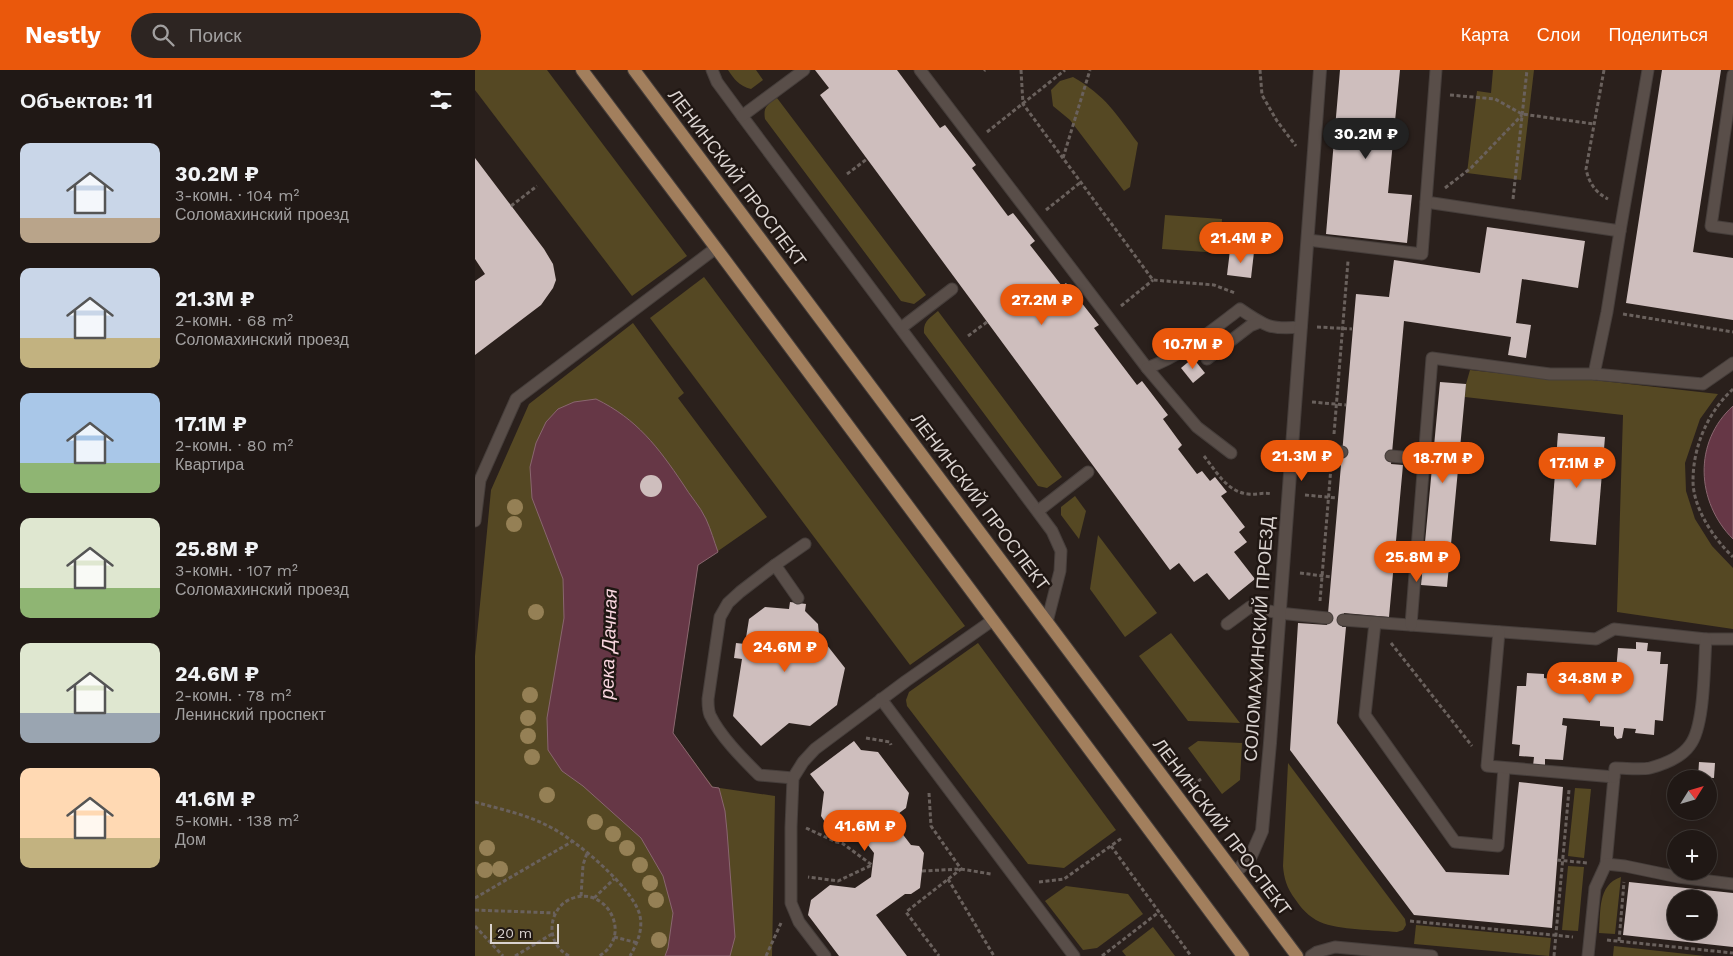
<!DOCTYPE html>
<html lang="ru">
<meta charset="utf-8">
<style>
body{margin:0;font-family:"Work Sans",sans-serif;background:#2d2522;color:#f1f3f6;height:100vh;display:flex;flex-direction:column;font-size:19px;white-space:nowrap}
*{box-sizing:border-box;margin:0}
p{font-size:16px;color:#a2a0a0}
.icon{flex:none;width:28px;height:28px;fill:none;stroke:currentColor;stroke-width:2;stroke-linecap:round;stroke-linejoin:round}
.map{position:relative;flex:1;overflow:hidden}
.drawer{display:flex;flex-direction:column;background:#201815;width:475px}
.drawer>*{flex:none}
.needle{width:32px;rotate:53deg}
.buttons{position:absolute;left:1192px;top:700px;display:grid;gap:10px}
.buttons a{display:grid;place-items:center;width:50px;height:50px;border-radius:50%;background:#201815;box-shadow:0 5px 20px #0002,0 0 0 1px #3d3734;font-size:25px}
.scale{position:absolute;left:15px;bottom:12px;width:69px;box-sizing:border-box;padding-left:5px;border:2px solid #dad3d0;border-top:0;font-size:14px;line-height:18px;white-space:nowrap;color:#dad3d0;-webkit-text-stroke:4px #201713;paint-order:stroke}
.price{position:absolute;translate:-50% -42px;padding:0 11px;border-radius:18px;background:#ea580c;color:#fff;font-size:16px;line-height:32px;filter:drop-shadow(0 1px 2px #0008)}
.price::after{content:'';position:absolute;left:50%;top:30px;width:15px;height:11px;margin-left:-8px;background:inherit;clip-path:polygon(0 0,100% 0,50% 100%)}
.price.current{background:#222;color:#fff}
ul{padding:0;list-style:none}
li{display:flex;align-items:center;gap:15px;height:125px;padding:0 20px}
li span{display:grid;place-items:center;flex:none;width:140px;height:100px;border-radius:10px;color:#555}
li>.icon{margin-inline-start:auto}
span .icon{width:60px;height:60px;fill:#fffc;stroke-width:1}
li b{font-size:21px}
h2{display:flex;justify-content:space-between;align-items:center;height:60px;padding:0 20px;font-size:21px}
header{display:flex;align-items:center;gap:30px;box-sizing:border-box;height:70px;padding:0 25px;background:#ea580c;color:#fff}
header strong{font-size:24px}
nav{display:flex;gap:28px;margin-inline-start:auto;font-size:18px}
.search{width:350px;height:45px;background:#2d2522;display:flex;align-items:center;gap:12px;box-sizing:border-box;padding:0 18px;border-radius:28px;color:#a2a0a0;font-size:19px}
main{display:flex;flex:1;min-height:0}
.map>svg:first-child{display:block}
.green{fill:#554823}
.water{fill:#663746;stroke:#89666f}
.building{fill:#cebebd;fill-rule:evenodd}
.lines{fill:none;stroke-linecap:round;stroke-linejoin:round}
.service-casing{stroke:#463e3b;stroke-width:13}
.minor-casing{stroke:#463e3b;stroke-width:14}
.primary-casing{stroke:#463e3b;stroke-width:14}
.path{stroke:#6a615d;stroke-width:3;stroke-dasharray:4 2.5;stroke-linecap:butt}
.service{stroke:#594e49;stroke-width:11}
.minor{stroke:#594e49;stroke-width:12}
.primary{stroke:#a27f5d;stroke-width:12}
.tree{fill:#958055}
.labels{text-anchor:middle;stroke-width:5;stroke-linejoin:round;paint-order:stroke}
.street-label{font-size:18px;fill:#dad3d0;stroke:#201713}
.water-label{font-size:19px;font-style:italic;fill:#fad7e0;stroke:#201713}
</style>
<header>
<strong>Nestly</strong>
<div class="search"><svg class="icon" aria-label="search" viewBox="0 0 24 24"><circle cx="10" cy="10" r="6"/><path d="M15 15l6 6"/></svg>Поиск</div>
<nav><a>Карта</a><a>Слои</a><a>Поделиться</a></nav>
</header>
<main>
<section class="drawer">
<h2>Объектов: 11<svg class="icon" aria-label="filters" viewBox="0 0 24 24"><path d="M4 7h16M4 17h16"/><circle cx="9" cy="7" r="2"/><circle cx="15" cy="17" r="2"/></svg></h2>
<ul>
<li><span style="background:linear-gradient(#c9d6e8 75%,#b9a48a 0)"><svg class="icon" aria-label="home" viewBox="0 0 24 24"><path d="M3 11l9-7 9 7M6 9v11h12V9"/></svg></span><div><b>30.2M ₽</b><p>3-комн. · 104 m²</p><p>Соломахинский проезд</p></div></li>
<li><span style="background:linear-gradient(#c9d6e8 70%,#c2b280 0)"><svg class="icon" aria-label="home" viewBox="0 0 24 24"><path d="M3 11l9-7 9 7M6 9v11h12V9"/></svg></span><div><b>21.3M ₽</b><p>2-комн. · 68 m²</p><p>Соломахинский проезд</p></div></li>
<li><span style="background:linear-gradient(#a9c7e8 70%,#8fb573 0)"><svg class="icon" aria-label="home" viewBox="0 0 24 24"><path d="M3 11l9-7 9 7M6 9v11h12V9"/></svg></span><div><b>17.1M ₽</b><p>2-комн. · 80 m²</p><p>Квартира</p></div></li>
<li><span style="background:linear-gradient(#dfe7d0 70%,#8fb573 0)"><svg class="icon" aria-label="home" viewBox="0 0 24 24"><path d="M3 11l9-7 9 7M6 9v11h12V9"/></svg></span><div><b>25.8M ₽</b><p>3-комн. · 107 m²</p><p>Соломахинский проезд</p></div></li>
<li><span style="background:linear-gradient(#dfe7d0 70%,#9aa5b1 0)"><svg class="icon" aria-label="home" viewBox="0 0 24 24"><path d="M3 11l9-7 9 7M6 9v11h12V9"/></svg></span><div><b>24.6M ₽</b><p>2-комн. · 78 m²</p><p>Ленинский проспект</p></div></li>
<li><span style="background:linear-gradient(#ffd9b3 70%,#c2b280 0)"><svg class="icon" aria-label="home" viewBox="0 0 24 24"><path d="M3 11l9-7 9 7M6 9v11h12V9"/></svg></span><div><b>41.6M ₽</b><p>5-комн. · 138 m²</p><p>Дом</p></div></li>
</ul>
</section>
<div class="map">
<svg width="1258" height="886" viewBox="0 0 1258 886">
<rect width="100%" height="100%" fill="#2a201c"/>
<g class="green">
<path d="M0 0H72L212 186 157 226 0 20Z"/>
<path d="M253 0H281L288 10 276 19C264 16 259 9 253 0Z"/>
<path d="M1018 0H1059L1046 110 992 103 1002 21 1016 23Z"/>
<path d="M598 7C631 26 641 44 663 73L655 117 649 121 595 50 578 36 576 20 585 11Z"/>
<path d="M302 28 451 225 439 234 426 231 290 49C288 37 292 35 302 28Z"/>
<path d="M690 145 747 149 745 183 687 179Z"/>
<path d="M229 207 490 556 435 595 175 248Z"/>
<path d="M463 241 587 407 572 418 563 416 449 263C448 251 455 248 463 241Z"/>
<path d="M158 253 209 323 203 328 292 447 223 495 198 663 238 717 300 726 297 886H0V586L16 420 54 334Z"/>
<path d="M995 300 1085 310H1118L1243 324 1225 349 1210 393 1211 421 1220 449 1237 476 1258 498V559L1142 542 1148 345 990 327 991 314Z"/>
<path d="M600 426 611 441 604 469 586 445V437Z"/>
<path d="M623 465 682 543 650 567 615 519Z"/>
<path d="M696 563 765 653 713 651 664 586Z"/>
<path d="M503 573 641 760 589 798 553 794 432 636 431 630 434 622Z"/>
<path d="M723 671 767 673 765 710 747 724 713 678Z"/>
<path d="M813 693 930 849 931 855 928 860 922 862C900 860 864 860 845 852 834 847 826 838 820 829 812 818 809 809 808 796Z"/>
<path d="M1100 718 1116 719 1109 788 1093 786Z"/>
<path d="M1093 796 1109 797 1103 861 1087 860Z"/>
<path d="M1146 807 1140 864 1124 863C1126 842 1122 815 1146 807Z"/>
<path d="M591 816 653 824 668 844 622 878 608 880 570 831Z"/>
<path d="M941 855 1076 868 1074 886 939 874Z"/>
<path d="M678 857 700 886H651L647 881Z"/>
<path d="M1139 876 1230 886H1138Z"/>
</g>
<g class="water">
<path d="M121 329C162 349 183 377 208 414 215 426 225 436 231 449 236 460 239 471 243 482L223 495 198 663 237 717 244 718 250 741 252 761 260 867 255 886H190L193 878 198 843 188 806 166 768 108 716 87 701 73 680 72 648 89 548 88 509 57 428 55 397 61 373 71 352 83 339 99 332Z"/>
<path d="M1258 336V469C1221 432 1218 372 1258 336Z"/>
</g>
<g class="building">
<path d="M340 0H422L465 58 470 55 501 95 497 98 533 146 538 143 560 171 555 175 587 216 591 213 624 255 619 258 640 286 662 315 667 311 693 345 688 349 707 375 703 379 722 404 727 401 735 411 740 407 752 422 746 426 770 457 764 462 772 472 759 482 780 509 754 530 732 503 719 512 704 493 695 500 345 25 354 18Z"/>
<path d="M865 0H925L913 123 937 125 932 173 851 164Z"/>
<path d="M1187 0H1246L1218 182 1258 188V250L1151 233Z"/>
<path d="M0 88 69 179 78 194 81 210 78 218 66 235 0 285V211L10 204 0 189Z"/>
<path d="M1012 157 1110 171 1103 218 1047 209 1041 253 1056 255 1051 288 1033 285 1036 267 929 251 916 394 928 395 914 547 869 543 867 557H871L862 653 971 802 1034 805 1044 712 1088 717 1077 858 939 845 815 680 823 553 852 555 881 224 914 227 919 190 1005 203Z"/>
<path d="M755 180 779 182 776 208 752 205Z"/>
<path d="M718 288 730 303 718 313 706 298Z"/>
<path d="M965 312 991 314 972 517 946 515Z"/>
<path d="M1083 363 1130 367 1121 475 1075 471Z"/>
<circle cx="176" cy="416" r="11"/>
<path d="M315 532 331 534 330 541 343 554 344 565 370 598 362 635 335 656 314 653 286 676 258 646 267 589 259 588 261 573 270 574 274 549 290 537 314 539Z"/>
<path d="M1161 572 1173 573 1172 581 1186 582 1185 594H1193L1188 651 1180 650 1179 665 1160 663 1161 659 1149 658 1147 668 1142 669 1139 665V657L1125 656V651L1088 648 1087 655 1092 656 1088 690 1070 689V697L1058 696 1059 687 1044 686 1045 675 1037 674 1042 616H1051L1052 603 1069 604V608L1081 610 1083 600H1088L1091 603V610L1106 612 1105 616 1144 620V613H1140L1143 578 1161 579Z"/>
<path d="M379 671 386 680 403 682 434 723 431 738 416 749 436 775 444 776 449 783 445 818 436 824H430L401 845 432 886H364L333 845 336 830 355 815 380 818 396 807 399 783 389 770 360 767 346 746 349 722 335 704Z"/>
<path d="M1224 692 1240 693 1239 708 1223 707Z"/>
<path d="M1154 812 1258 823V877L1148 865ZM1201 829H1234V861H1201Z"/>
</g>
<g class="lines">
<g class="service-casing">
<g id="service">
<path d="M237 0 242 12 267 46 577 461 586 481 585 501 572 552"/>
<path d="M445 0 672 298C706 286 736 261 765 239 790 256 795 260 826 257"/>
<path d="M1258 5 1236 156 1258 159"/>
<path d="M267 46 329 0"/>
<path d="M951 132 1145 161 1173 0"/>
<path d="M833 170 947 184 961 0"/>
<path d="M426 258 477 219"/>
<path d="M732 289 775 256 785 252"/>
<path d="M672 298 722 357 756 383"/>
<path d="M1119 304 1132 242 1145 161"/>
<path d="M816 378 867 382"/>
<path d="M916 386 948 389"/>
<path d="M563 441 613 402"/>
<path d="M0 451 5 410 41 329 241 178"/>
<path d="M300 495 330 474"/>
<path d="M868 550 1121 569 1139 559 1231 569H1258"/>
<path d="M900 553 890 645 980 772 1023 776 1029 698"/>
<path d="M752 554 775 537 804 543 852 548"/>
<path d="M936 555 957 288 1075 304H1119L1228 314 1258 293"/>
<path d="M1024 562 1012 696 1139 707 1131 794"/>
<path d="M406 629 599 886"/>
<path d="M1139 707 1140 698C1151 698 1165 700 1175 698 1190 694 1206 688 1215 675 1230 656 1229 594 1231 569"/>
<path d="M318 708 284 705C267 688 245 666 235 645 233 640 233 634 233 629L245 547 253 533 265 522 300 495 323 528"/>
<path d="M350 886 324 852 316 833V757L318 708 328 692 340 679 431 611 518 550"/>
<path d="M836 886 842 882 860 877 957 886"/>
<path d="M1113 886 1120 818 1131 794 1150 796 1203 807 1258 814"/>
</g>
</g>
<g class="minor-casing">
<path id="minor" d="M760 803 776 786 787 761 795 673 845 0"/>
</g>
<g class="primary-casing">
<g id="primary">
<path d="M107 0 241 178 768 886"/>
<path d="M159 0 822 886"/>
</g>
</g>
<g class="path">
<path d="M546 0 548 34 678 210 739 215 760 223"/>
<path d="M785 0 787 25 802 51 821 76"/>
<path d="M1129 0 1111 99C1114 113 1120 122 1133 129"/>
<path d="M509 1 510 0"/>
<path d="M975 25 1020 29 1047 44 1119 54"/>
<path d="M512 62 590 0"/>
<path d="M588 88 615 0"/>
<path d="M372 104 392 89"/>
<path d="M970 118 996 98 1047 45"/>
<path d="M1038 129 1052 0"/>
<path d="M36 136 62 116"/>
<path d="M571 140 606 112"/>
<path d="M646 236 678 210"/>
<path d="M1148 244 1258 262"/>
<path d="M842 257 877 259"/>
<path d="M493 266 512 252"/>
<path d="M1258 319C1233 342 1218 376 1218 411 1218 438 1239 469 1258 487"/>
<path d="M837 332 871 335"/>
<path d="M859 364 873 191"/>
<path d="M729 386C741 401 752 422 773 424 782 425 787 422 797 424"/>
<path d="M830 425 862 428"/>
<path d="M825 503 856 507"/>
<path d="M845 531 856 397"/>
<path d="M916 573 997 676"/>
<path d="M391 668 415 672 416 675"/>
<path d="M718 715 726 709"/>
<path d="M454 723 456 756 486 799 431 842 464 886"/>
<path d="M0 732C24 739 51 744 73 756 99 768 159 818 165 846 168 860 162 874 155 886"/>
<path d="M331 758 361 772 367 773 397 795 363 811 333 807"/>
<path d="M636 776 716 886"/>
<path d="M1082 790 1113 793"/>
<path d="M447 801 486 799 516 804"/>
<path d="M473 809 519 886"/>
<path d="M564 812 589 809 647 768"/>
<path d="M106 826 108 795 112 783"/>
<path d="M0 828 98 771"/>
<path d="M119 828 139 809"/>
<path d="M0 840 80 843"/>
<path d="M935 851 1098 867"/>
<path d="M0 856 28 886"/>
<path d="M139 867 163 873"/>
<path d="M1132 870 1258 883"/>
<path d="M1144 871 1149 812"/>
<path d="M40 886 77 864"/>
<path d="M94 886C83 880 77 870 77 858 77 848 82 838 90 832 128 808 161 865 124 886"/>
<path d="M291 886 306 853"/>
<path d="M627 886 684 842"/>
<path d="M1079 886 1094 720"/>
</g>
<use href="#service" class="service"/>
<use href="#minor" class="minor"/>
<use href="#primary" class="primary"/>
</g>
<g class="tree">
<circle cx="40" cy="437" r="8"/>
<circle cx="39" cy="454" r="8"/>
<circle cx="61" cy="542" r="8"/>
<circle cx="55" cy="625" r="8"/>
<circle cx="53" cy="648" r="8"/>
<circle cx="53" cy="666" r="8"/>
<circle cx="57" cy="687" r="8"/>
<circle cx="72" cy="725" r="8"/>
<circle cx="120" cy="752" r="8"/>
<circle cx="138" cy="764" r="8"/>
<circle cx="12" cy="778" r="8"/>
<circle cx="152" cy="778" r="8"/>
<circle cx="165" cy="795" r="8"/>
<circle cx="25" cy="799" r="8"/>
<circle cx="10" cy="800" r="8"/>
<circle cx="175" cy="813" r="8"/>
<circle cx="181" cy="830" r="8"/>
<circle cx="184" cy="870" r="8"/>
</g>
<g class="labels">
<g class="street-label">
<text transform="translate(262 108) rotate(53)" y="6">ЛЕНИНСКИЙ ПРОСПЕКТ</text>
<text transform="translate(505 432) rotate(53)" y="6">ЛЕНИНСКИЙ ПРОСПЕКТ</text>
<text transform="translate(784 569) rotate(-86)" y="6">СОЛОМАХИНСКИЙ ПРОЕЗД</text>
<text transform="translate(747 757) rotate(53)" y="6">ЛЕНИНСКИЙ ПРОСПЕКТ</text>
</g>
<g class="water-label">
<text transform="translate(133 574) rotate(-88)" y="7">река Дачная</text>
</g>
</g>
</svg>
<div class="buttons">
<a><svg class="needle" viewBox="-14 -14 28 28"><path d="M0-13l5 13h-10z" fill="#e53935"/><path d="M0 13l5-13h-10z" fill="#a2a0a0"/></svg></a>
<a>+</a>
<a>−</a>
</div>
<div class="scale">20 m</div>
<b class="price current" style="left:891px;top:90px">30.2M ₽</b>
<b class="price" style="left:766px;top:194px">21.4M ₽</b>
<b class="price" style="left:567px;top:256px">27.2M ₽</b>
<b class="price" style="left:718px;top:300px">10.7M ₽</b>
<b class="price" style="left:827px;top:412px">21.3M ₽</b>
<b class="price" style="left:968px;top:414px">18.7M ₽</b>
<b class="price" style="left:1102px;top:419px">17.1M ₽</b>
<b class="price" style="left:942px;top:513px">25.8M ₽</b>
<b class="price" style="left:310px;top:603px">24.6M ₽</b>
<b class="price" style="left:1115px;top:634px">34.8M ₽</b>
<b class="price" style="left:390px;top:782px">41.6M ₽</b>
</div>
</main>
